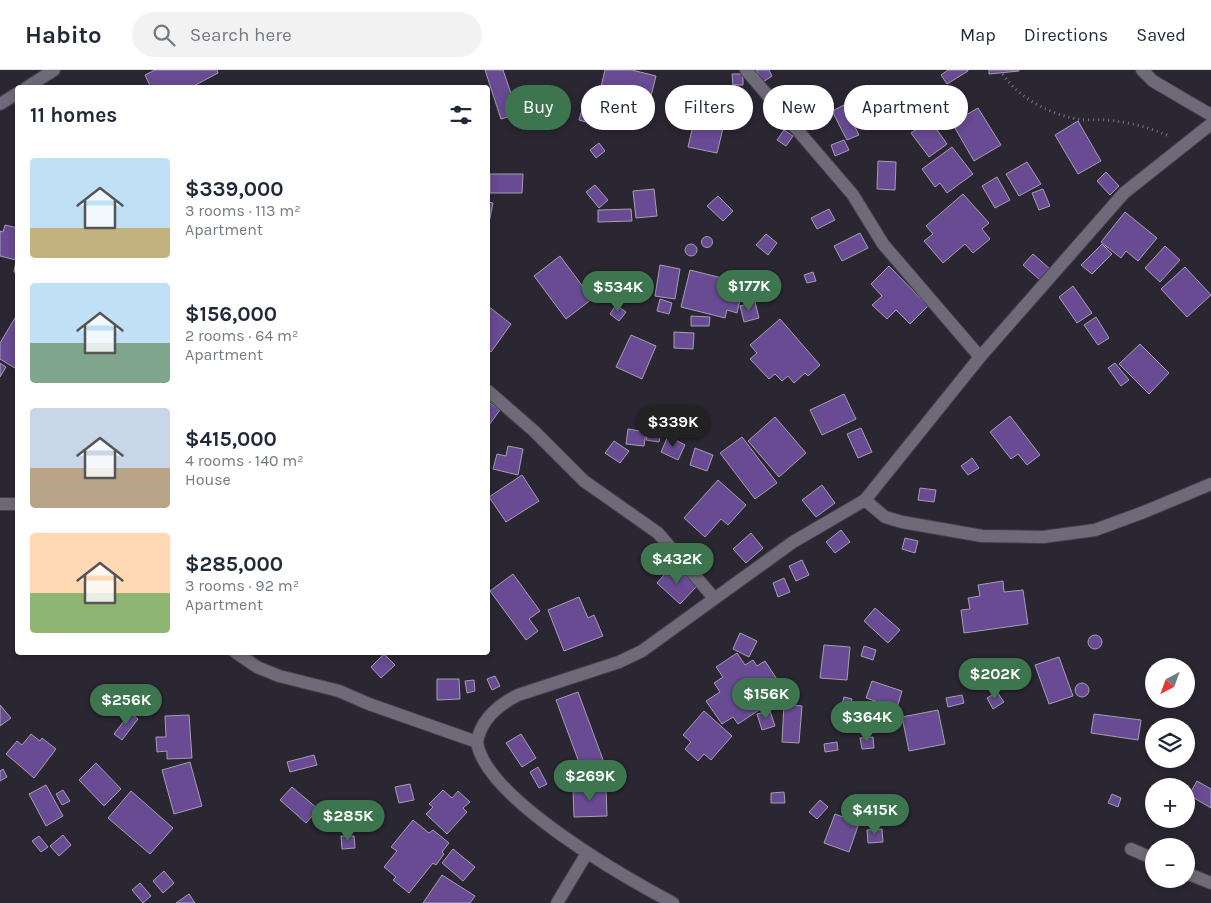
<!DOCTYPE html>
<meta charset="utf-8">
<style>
body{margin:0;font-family:Karla,sans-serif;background:#f2f2f3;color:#1f2937;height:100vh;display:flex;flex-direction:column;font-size:19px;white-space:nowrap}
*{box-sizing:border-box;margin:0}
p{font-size:16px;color:#747a83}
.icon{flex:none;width:28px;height:28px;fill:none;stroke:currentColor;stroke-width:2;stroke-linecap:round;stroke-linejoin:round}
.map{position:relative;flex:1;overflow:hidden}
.details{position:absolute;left:15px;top:15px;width:475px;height:570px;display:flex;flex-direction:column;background:#fff;border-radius:5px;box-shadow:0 2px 8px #0003}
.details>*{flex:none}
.banner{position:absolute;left:505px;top:15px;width:475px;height:45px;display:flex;gap:10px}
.needle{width:32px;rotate:221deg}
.tools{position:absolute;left:1145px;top:588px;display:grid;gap:10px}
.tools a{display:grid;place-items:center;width:50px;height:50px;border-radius:50%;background:#fff;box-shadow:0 2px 8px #0003;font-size:25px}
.price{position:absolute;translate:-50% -42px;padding:0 11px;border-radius:18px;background:#3d764e;color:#fff;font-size:16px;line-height:32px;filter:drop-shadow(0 1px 2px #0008)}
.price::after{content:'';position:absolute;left:50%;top:30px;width:15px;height:11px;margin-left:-8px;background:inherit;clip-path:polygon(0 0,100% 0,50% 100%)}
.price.current{background:#222;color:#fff}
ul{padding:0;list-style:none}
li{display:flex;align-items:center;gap:15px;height:125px;padding:0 15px}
li span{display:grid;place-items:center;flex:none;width:140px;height:100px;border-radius:5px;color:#555}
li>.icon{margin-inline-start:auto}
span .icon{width:60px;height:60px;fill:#fffc;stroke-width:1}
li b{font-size:21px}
h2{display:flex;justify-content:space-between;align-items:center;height:60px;padding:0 15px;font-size:21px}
.pill{padding:0 18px;border-radius:22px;background:#fff;box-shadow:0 2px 8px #0003;font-size:18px;line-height:45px}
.pill.current{background:#3d764e;color:#fff}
header{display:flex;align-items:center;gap:30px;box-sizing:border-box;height:70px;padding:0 25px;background:#fff;border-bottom:1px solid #e0e1e3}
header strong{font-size:24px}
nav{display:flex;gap:28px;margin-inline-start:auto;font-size:18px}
.search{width:350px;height:45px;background:#f2f2f3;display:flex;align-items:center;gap:12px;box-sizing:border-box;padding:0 18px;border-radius:28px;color:#747a83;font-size:19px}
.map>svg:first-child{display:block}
.building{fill:#684b93;stroke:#a59faf}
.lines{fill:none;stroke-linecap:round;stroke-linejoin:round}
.minor-casing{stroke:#45414c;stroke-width:14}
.path{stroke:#787580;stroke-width:3;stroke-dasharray:1 4;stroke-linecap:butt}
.minor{stroke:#6f6a79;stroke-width:12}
</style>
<header>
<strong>Habito</strong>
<div class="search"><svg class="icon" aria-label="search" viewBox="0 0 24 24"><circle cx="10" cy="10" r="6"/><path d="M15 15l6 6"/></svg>Search here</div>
<nav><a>Map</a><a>Directions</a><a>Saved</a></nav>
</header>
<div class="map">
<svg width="1211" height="833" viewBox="0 0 1211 833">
<rect width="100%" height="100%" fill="#2a2632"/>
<g class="building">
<path d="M155 0H217L218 3 190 18H151L145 5Z"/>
<path d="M485 0H503L518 44 501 49Z"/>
<path d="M605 0H632L656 6 649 34 600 21Z"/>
<path d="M756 0H769L772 6 763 12Z"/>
<path d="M948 0H968V1L947 14 941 5Z"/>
<path d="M989 0H1019V1L989 4Z"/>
<path d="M732 4H743V15H733Z"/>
<path d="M844 35 859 65 847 70 832 41Z"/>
<path d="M978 38 1001 75 974 91 952 53Z"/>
<path d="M582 40 600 45 597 55 579 50Z"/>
<path d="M695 47 724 54 717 83 688 77Z"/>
<path d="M930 50 947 74 929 87 911 63Z"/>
<path d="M1078 51 1101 91 1078 104 1055 65Z"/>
<path d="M784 60 793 66 786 76 777 70Z"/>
<path d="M844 70 849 80 835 86 831 75Z"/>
<path d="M599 73 605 81 596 88 590 80Z"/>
<path d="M952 77 973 104 947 123 940 113 935 117 922 99Z"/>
<path d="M878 91 896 92 895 120 877 119Z"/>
<path d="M1027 92 1041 114 1019 126 1006 104Z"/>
<path d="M1106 102 1119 116 1110 125 1097 111Z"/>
<path d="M490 104H523L522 123H490Z"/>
<path d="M997 107 1010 130 995 138 982 116Z"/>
<path d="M595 115 608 130 599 138 586 122Z"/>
<path d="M654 119 657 146 636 148 633 121Z"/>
<path d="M1043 119 1050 136 1039 140 1032 123Z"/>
<path d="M963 124 989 153 982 159 990 169 973 183 965 174 943 193 924 171 933 164 926 156Z"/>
<path d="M718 126 733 141 723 151 707 136Z"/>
<path d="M488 132 493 133 488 158Z"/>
<path d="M631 139 632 151 598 152V140Z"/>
<path d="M829 139 835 150 817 159 811 148Z"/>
<path d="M1125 142 1157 168 1138 191 1126 181 1121 188 1101 172Z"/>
<path d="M5 155 18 158V203L14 202 16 190 0 186V161L3 162Z"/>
<path d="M860 163 868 178 842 191 834 176Z"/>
<path d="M766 164 777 173 768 185 756 175Z"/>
<circle cx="707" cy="172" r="5.5"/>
<path d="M1102 174 1112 184 1092 204 1081 195Z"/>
<circle cx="691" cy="180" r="6"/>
<path d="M1165 176 1180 190 1160 212 1145 198Z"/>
<path d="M1033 184 1050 199 1040 210 1023 195Z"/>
<path d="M560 186 592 229 566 249 534 206Z"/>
<path d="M660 195 680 199 675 229 655 226Z"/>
<path d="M889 196 928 236 910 254 896 240 887 249 872 235 882 226 871 214Z"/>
<path d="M1185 197 1211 225 1187 247 1161 219Z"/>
<path d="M690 200 734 211 731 223 741 225 737 243 727 240 725 248 681 237Z"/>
<path d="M813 202 816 211 807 213 804 205Z"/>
<path d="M598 208 609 215 600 228 589 221Z"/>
<path d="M1073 216 1092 243 1077 253 1059 227Z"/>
<path d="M660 229 672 233 669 244 657 241Z"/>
<path d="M755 232 759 248 744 252 740 236Z"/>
<path d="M616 235 626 242 619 251 610 244Z"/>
<path d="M488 236 511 254 491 282 488 279Z"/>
<path d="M18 243V300L0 289V273Z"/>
<path d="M691 246 710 247 709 256H691Z"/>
<path d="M1096 247 1109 268 1098 275 1084 255Z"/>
<path d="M780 249 820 295 808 306 805 303 794 313 788 306 782 311 775 304 769 309 750 289 757 283 750 275Z"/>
<path d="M674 262 694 263 693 279 674 278Z"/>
<path d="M631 265 656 276 642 309 616 297Z"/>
<path d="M1140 274 1169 303 1149 324 1119 294Z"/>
<path d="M0 293 6 297 0 307Z"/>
<path d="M1115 293 1129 310 1121 316 1108 298Z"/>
<path d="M844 324 856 349 822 365 810 340Z"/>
<path d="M490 333 500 340 489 355 488 337Z"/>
<path d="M1010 346 1040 385 1027 395 1018 384 1011 389 990 362Z"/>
<path d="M775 347 806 383 779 407 748 371Z"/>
<path d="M861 358 872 382 858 388 847 364Z"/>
<path d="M628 359 646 362 644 376 626 374Z"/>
<path d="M648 361 661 363 659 372 646 370Z"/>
<path d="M668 366 685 375 678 390 661 382Z"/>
<path d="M742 367 777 413 755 429 720 383Z"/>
<path d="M614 371 629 381 620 393 605 383Z"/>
<path d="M508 376 523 379 518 405 493 399 497 384 506 386Z"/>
<path d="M695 378 713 385 707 401 690 395Z"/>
<path d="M972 388 979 398 968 405 961 396Z"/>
<path d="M522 405 539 431 506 452 489 427Z"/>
<path d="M718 410 746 435 728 455 721 449 705 467 684 448Z"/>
<path d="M822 415 835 433 816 447 802 430Z"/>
<path d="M920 418 936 420 934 432 918 430Z"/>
<path d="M841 460 850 472 835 483 826 472Z"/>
<path d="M751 463 763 478 746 493 733 479Z"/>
<path d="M905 468 918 471 915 483 902 479Z"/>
<path d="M802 490 809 505 796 511 789 496Z"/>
<path d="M673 495 697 516 680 534 657 513Z"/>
<path d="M513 504 540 541 529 549 538 561 526 570 490 521Z"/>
<path d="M784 508 790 522 778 527 773 513Z"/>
<path d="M1003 511 1004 522 1023 520 1028 554 964 563 961 540 970 539 968 528 980 526 978 515Z"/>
<path d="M579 527 588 548 594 545 603 566 564 581 548 540Z"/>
<path d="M875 538 900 560 888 573 864 551Z"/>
<path d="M740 563 757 571 749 587 733 579Z"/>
<circle cx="1095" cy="572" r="7"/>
<path d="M824 575 850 577 847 610 820 608Z"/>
<path d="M864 576 876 580 873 590 861 586Z"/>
<path d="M737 583 745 595 753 590 757 596 765 591 780 614 766 624 771 632 738 654 733 647 722 654 706 631 720 622 714 613 723 607 716 597Z"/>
<path d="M384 584 395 595 381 608 371 597Z"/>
<path d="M1059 587 1073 626 1049 634 1035 595Z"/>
<path d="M495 606 500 616 492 620 487 609Z"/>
<path d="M437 609H459L460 629 437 630Z"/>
<path d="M474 610 475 621 467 623 465 611Z"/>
<path d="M872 611 902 621 897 638 866 628Z"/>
<circle cx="1082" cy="620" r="7"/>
<path d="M578 622 609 706 587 714 556 630Z"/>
<path d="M997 622 1004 632 993 639 987 628Z"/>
<path d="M962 625 964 633 948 637 946 628Z"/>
<path d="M844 627 852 629 850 639 841 637Z"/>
<path d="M784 634 802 636 799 673 782 672Z"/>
<path d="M0 635 11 648 0 656Z"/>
<path d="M938 640 945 674 909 681 902 647Z"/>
<path d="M704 641 732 666 711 690 704 684 698 691 685 679 691 672 683 665Z"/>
<path d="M770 641 775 656 762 660 757 644Z"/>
<path d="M130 643 138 649 122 670 114 664Z"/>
<path d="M1094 644 1141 650 1138 670 1091 663Z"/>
<path d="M189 645 192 688 167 689V681L157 682 156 667H166L165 646Z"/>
<path d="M31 664 40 671 42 668 56 679 34 708 6 684 17 671 22 675Z"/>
<path d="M521 664 536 688 522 697 506 673Z"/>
<path d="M873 667 874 678 862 679 860 668Z"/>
<path d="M837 672 838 680 825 682 824 674Z"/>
<path d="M314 685 317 695 290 702 287 692Z"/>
<path d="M190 692 202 736 174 744 162 700Z"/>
<path d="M96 693 121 719 104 736 79 710Z"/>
<path d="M538 697 547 714 539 718 530 702Z"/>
<path d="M3 699 7 707 0 711V701Z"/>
<path d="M1197 711 1211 719V738L1189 725Z"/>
<path d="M410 714 414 730 399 733 395 717Z"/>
<path d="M46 715 63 746 46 756 29 724Z"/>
<path d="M292 717 318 739 306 753 280 730Z"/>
<path d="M606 718 607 746 574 747 573 719Z"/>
<path d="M63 720 70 731 62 735 56 724Z"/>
<path d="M443 720 452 728 458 721 470 732 463 738 467 742 447 764 426 744 433 737 429 734Z"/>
<path d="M131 721 173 758 150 784 108 748Z"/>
<path d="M784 722 785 733H771V723Z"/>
<path d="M1112 724 1121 728 1118 737 1108 733Z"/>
<path d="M820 730 828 737 817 749 809 742Z"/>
<path d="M835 744 859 753 849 782 824 773Z"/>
<path d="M413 750 429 763 433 760 449 773 442 782 444 784 436 795 433 793 409 823 393 810 396 807 384 797 397 781 391 777Z"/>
<path d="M882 759 883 772 868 773 867 760Z"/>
<path d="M63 765 71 775 59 786 50 776Z"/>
<path d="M39 766 48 777 41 782 32 771Z"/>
<path d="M341 766H354L355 778 342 779Z"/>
<path d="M453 779 475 797 463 811 442 793Z"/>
<path d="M164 801 174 813 163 823 153 811Z"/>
<path d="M442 805 475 826 470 833H423Z"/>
<path d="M140 813 151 826 143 833 132 820Z"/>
<path d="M189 824 195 833H176Z"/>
</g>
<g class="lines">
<g class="minor-casing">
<g id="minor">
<path d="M746 0 853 125 883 174 980 287"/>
<path d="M1142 0 1153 11 1211 45"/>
<path d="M26 18 54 0"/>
<path d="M0 34 18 23"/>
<path d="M488 321 534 361 584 411 658 463 714 528"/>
<path d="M865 430 980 287 1124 123 1211 54"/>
<path d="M0 434H18"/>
<path d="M235 582 257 597 279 606 339 621 369 634 477 672C485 728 624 807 673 833"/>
<path d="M477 672C481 649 498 635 518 625L619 592 642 581 793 472 865 430 885 447 902 452 982 466 1043 467 1095 460 1144 442 1211 414"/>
<path d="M1131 779 1154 789"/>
<path d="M1186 803 1211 813"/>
<path d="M557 833 587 783"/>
</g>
</g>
<path class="path" d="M1000 0C1015 25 1043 41 1072 48 1082 51 1095 49 1106 50 1128 52 1149 57 1169 66"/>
<use href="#minor" class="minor"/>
</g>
</svg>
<div class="tools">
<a><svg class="needle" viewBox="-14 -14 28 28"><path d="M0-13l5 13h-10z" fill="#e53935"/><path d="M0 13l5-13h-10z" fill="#747a83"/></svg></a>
<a><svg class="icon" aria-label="layers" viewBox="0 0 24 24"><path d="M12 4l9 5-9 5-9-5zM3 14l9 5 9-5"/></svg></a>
<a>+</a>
<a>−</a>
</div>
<b class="price" style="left:749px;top:242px">$177K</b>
<b class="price" style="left:618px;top:243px">$534K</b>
<b class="price current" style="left:673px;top:378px">$339K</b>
<b class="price" style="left:677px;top:515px">$432K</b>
<b class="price" style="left:995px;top:630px">$202K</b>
<b class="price" style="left:766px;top:650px">$156K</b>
<b class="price" style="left:126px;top:656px">$256K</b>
<b class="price" style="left:867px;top:673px">$364K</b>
<b class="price" style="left:590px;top:732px">$269K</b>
<b class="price" style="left:875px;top:766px">$415K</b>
<b class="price" style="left:348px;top:772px">$285K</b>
<div class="banner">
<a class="pill current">Buy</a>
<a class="pill">Rent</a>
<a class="pill">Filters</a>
<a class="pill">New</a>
<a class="pill">Apartment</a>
</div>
<section class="details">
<h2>11 homes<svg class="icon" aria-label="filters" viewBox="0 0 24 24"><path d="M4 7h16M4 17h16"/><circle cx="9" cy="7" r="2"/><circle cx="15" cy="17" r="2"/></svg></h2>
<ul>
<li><span style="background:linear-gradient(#bfe0f5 70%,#c2b280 0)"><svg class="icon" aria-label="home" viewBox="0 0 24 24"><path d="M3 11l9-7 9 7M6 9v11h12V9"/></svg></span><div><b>$339,000</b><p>3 rooms · 113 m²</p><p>Apartment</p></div></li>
<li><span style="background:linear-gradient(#bfe0f5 60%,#7fa58c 0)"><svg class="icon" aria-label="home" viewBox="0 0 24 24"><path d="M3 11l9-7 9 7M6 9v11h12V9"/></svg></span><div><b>$156,000</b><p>2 rooms · 64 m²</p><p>Apartment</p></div></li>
<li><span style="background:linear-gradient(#c9d6e8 60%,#b9a48a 0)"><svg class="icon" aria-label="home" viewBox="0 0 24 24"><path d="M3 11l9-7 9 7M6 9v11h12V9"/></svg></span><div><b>$415,000</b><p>4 rooms · 140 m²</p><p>House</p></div></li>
<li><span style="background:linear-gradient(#ffd9b3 60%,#8fb573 0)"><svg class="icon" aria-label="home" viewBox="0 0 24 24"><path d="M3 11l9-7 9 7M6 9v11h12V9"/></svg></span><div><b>$285,000</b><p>3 rooms · 92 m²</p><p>Apartment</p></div></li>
</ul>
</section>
</div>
